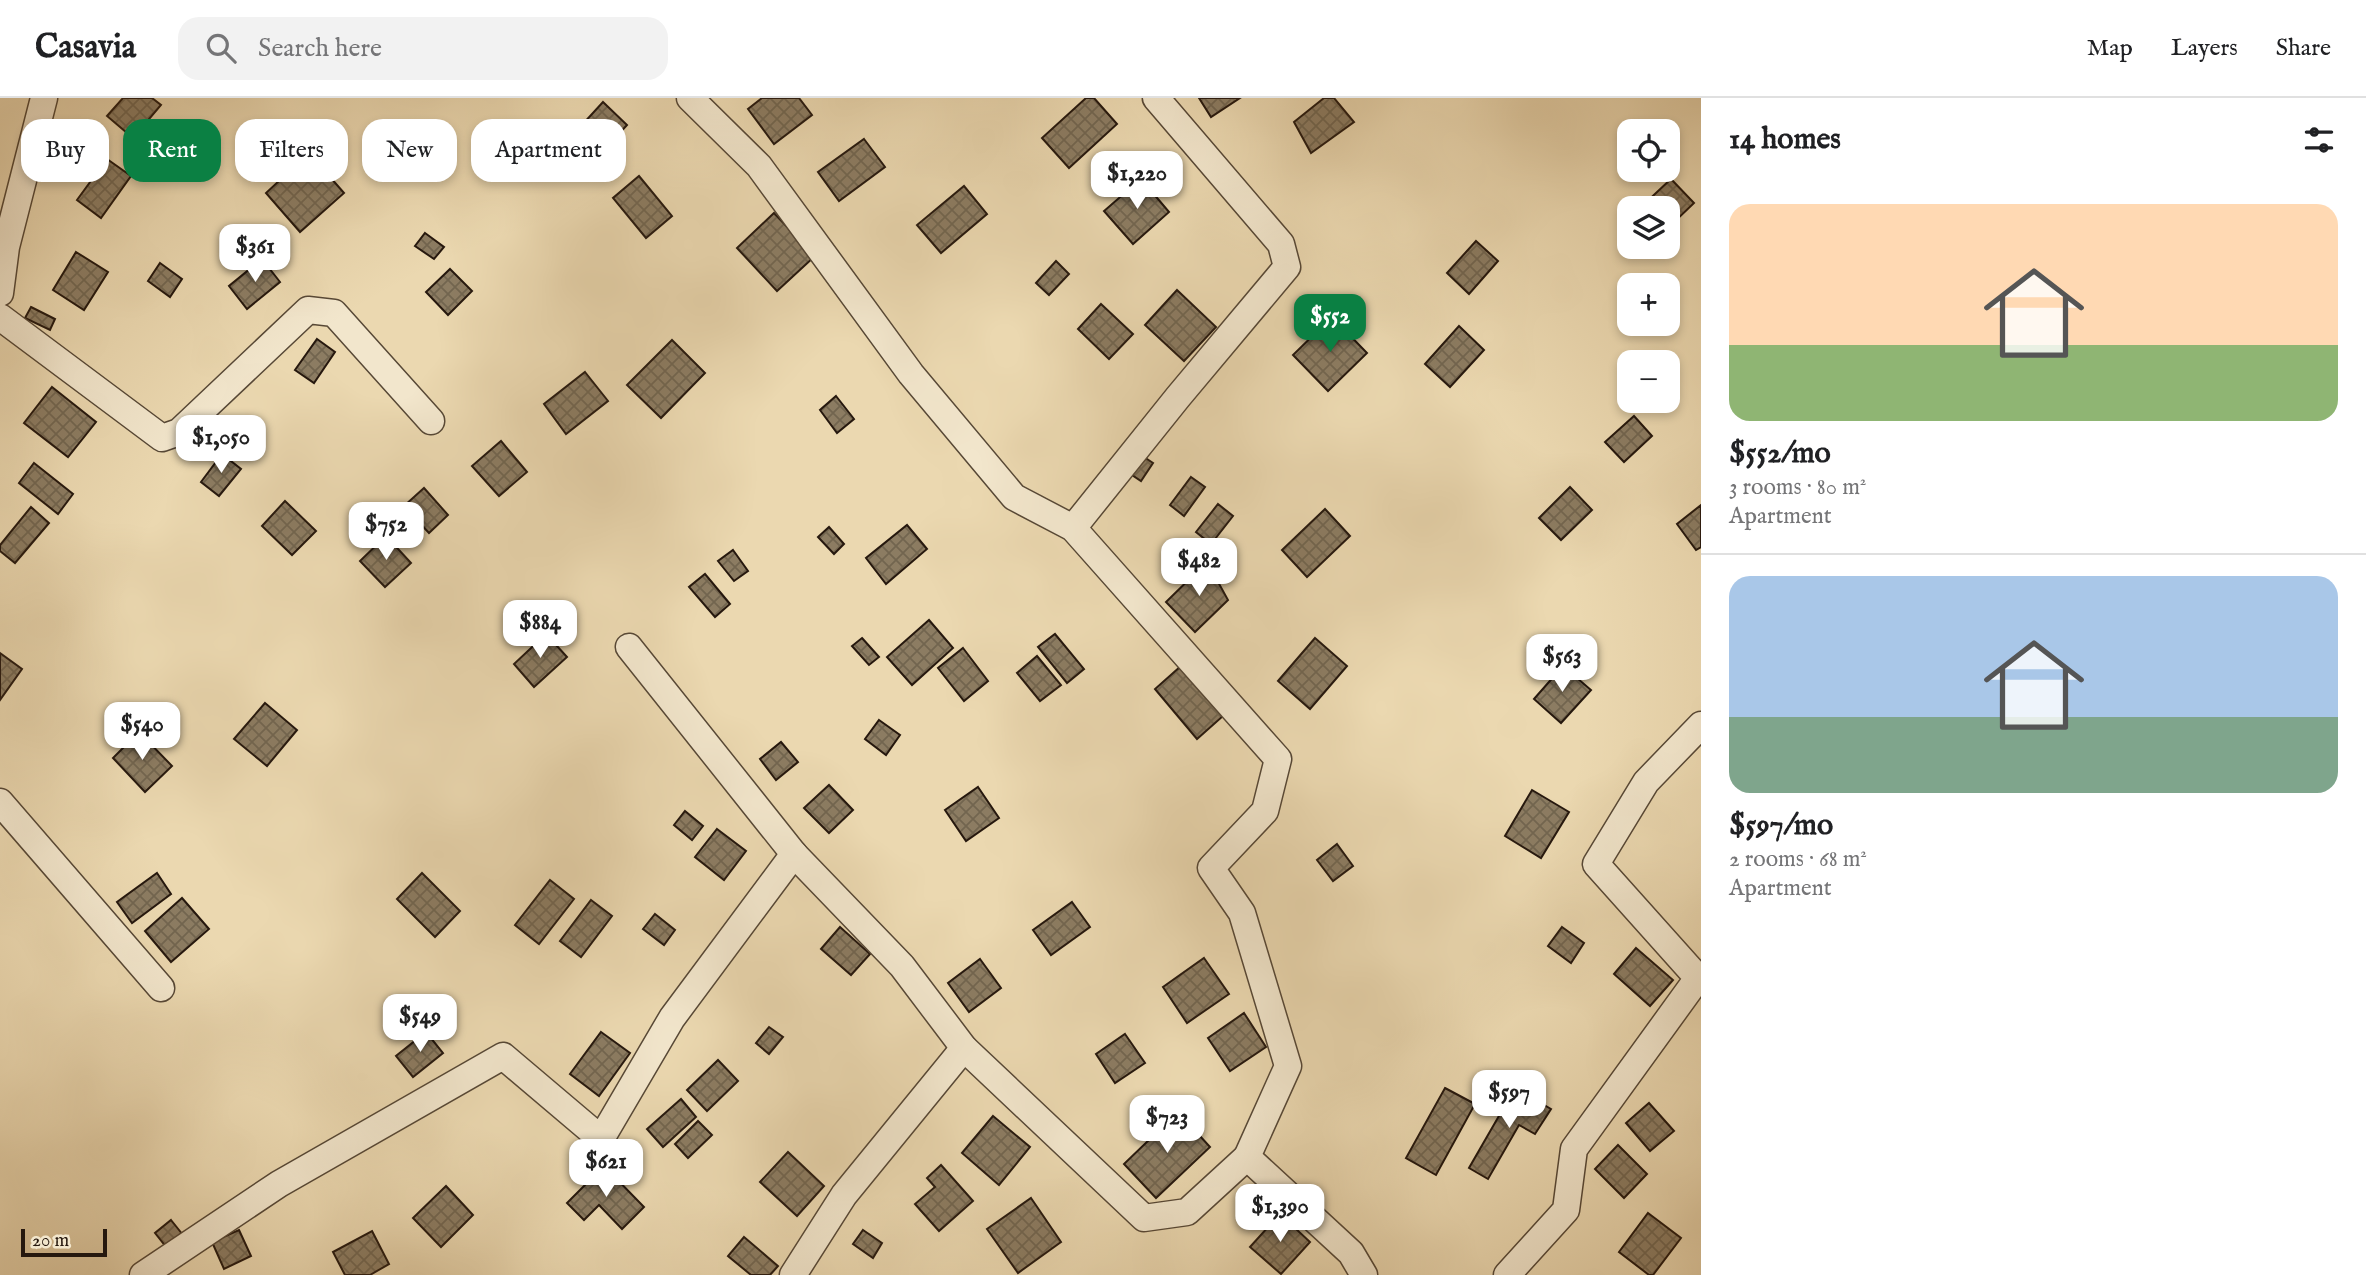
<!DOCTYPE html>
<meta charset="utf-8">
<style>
body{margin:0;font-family:"IM FELL English",serif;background:#f2f2f2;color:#202124;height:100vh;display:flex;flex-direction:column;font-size:26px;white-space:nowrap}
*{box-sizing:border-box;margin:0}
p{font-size:23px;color:#757577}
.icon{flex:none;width:38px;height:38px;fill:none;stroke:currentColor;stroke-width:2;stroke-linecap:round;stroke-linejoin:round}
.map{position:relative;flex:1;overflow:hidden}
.sheet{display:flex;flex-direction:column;background:#fff;width:665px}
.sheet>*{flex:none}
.guide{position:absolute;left:21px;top:21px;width:665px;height:63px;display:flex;gap:14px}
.controls{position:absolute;left:1617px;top:21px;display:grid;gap:14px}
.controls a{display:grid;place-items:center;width:63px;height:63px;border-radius:14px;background:#fff;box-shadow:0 4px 10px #0003;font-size:35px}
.scale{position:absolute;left:21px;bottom:18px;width:86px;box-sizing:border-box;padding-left:7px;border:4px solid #26180e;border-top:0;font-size:19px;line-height:24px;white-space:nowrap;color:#26180e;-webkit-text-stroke:5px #f2e6cc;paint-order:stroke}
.price{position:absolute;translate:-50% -60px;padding:0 16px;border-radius:14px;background:#fff;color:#222;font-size:23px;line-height:46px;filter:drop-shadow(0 2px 4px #0008)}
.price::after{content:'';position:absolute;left:50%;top:42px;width:21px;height:16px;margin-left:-10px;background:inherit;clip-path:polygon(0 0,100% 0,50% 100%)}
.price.selected{background:#0b8043;color:#fff}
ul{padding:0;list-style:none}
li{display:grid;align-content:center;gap:14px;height:371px;padding:0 28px}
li+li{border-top:2px solid #e0e0e0}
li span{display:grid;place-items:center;height:217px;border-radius:21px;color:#555}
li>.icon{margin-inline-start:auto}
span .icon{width:126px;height:126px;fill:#fffc;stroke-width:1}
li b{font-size:30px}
h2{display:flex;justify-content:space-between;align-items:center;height:84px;padding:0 28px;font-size:30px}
.chip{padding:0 24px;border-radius:21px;background:#fff;box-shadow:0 4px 10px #0003;font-size:24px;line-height:63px}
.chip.selected{background:#0b8043;color:#fff}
header{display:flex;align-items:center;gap:42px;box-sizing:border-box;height:98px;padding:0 35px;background:#fff;border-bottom:2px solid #e0e0e0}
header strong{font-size:33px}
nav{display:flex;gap:38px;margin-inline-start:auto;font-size:24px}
.search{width:490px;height:63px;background:#f2f2f2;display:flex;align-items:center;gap:18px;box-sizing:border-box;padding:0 24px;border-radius:21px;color:#757577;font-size:26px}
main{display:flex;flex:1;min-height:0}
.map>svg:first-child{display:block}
.building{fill:url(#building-cross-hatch);stroke:#26180e;stroke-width:2}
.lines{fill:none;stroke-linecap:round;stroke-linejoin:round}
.street-casing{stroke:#574836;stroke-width:29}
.street{stroke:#f2e6cc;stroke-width:26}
</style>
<header>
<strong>Casavia</strong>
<div class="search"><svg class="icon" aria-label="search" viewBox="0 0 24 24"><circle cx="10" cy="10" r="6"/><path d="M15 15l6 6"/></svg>Search here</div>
<nav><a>Map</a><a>Layers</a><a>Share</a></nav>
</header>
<main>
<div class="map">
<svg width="1701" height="1177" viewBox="0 0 1701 1177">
<defs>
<pattern id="building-cross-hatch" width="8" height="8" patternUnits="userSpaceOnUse" patternTransform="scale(1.75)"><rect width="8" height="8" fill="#8c7c62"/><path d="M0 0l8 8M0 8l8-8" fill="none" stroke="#72654f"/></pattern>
</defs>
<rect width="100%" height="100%" fill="#ebd8b0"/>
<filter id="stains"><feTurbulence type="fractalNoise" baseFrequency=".00286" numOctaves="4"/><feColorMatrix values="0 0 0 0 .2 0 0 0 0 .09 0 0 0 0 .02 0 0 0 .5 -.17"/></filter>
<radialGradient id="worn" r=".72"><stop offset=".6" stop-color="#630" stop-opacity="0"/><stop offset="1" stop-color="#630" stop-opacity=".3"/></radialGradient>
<g class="building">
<path d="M123 0H152L161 7 133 40 107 18Z"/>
<path d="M762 0H799L812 17 774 46 748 11Z"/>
<path d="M1086 0H1094L1117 26 1069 70 1042 40Z"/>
<path d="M1199 0H1240L1211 19Z"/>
<path d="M1324 0H1334L1354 24 1311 55 1294 24Z"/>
<path d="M603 4 627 27 595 62 571 39Z"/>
<path d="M864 41 885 69 839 103 818 74Z"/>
<path d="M309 55 344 95 300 134 266 95Z"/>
<path d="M107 61 131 78 101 120 77 102Z"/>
<path d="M639 78 672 118 646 140 613 100Z"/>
<path d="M1141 81 1169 114 1133 146 1104 113Z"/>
<path d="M1671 81 1694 105 1668 130V110H1640Z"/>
<path d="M964 88 987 116 941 155 917 127Z"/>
<path d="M774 115 815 158 777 193 737 150Z"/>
<path d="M425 135 444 149 434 161 415 148Z"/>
<path d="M1476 143 1498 163 1469 196 1447 175Z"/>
<path d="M76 154 108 174 84 212 53 192Z"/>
<path d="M262 161 280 184 247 211 229 188Z"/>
<path d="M1056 163 1069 176 1049 197 1036 185Z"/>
<path d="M160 165 182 181 170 199 148 183Z"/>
<path d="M450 171 472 193 448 217 426 194Z"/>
<path d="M1177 192 1216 229 1184 263 1145 227Z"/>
<path d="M1101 206 1133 236 1109 261 1078 231Z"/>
<path d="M31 209 55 221 50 232 25 220Z"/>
<path d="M1332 219 1367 255 1328 293 1293 257Z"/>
<path d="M1459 228 1484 252 1450 289 1425 266Z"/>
<path d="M317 241 335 254 314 285 295 272Z"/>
<path d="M672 242 705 275 661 320 627 287Z"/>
<path d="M585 274 608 303 566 336 544 306Z"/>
<path d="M52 289 96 324 68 359 24 325Z"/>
<path d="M836 298 854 321 837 335 820 312Z"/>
<path d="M1634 318 1652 338 1624 364 1605 344Z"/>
<path d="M501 343 527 374 499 398 472 368Z"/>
<path d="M222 356 241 371 219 398 201 384Z"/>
<path d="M1141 357 1153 365 1141 383 1129 375Z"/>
<path d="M34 365 73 396 58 416 19 385Z"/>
<path d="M1191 379 1205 389 1184 418 1170 407Z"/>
<path d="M1570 389 1592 412 1561 442 1539 420Z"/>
<path d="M424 390 448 417 429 435 404 408Z"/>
<path d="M285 403 316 433 292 457 262 428Z"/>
<path d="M1218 406 1233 418 1211 446 1196 434Z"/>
<path d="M1701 407V449L1696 452 1677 426Z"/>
<path d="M31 409 49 425 15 465 0 453V447Z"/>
<path d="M1325 411 1350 438 1307 479 1282 452Z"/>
<path d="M907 427 927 451 886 486 866 460Z"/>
<path d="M829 429 844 446 834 456 818 439Z"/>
<path d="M386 438 411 465 385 489 360 463Z"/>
<path d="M733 452 748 473 734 483 718 463Z"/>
<path d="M1207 464 1228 502 1195 534 1166 504Z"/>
<path d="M705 476 730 506 715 519 689 489Z"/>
<path d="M929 522 953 550 912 587 887 559Z"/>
<path d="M546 536 567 559 534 589 514 566Z"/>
<path d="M1055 536 1084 571 1067 585 1038 549Z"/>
<path d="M862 540 879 559 869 567 852 548Z"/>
<path d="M1315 540 1347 568 1310 611 1278 583Z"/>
<path d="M963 550 988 583 964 603 938 570Z"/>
<path d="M0 555 22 571 0 602Z"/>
<path d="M1037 558 1061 587 1040 603 1017 575Z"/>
<path d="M1181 568 1223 618 1197 641 1155 591Z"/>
<path d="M1563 568 1591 592 1561 625 1534 601Z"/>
<path d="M265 605 297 632 267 668 234 641Z"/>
<path d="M879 622 900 637 886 657 865 641Z"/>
<path d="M139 634 172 668 145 694 113 660Z"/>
<path d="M781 644 798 664 776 682 760 661Z"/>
<path d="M829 687 853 712 829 735 804 710Z"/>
<path d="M978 689 999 720 966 743 945 712Z"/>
<path d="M1532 692 1569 714 1541 760 1505 738Z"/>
<path d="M685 713 703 728 692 742 674 727Z"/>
<path d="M717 731 746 753 724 782 695 759Z"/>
<path d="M1337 746 1353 768 1333 783 1317 762Z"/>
<path d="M157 775 171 796 132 825 117 804Z"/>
<path d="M422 775 460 813 435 839 397 801Z"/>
<path d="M550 782 574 801 539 846 515 827Z"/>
<path d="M182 800 209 831 171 864 145 833Z"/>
<path d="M591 802 612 818 581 859 560 843Z"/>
<path d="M1072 804 1090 829 1051 857 1033 832Z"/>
<path d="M655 816 675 832 664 847 643 831Z"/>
<path d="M840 829 870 856 851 877 821 851Z"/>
<path d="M1562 829 1584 845 1571 865 1548 848Z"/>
<path d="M1636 850 1673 882 1650 908 1614 876Z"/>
<path d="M1204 860 1229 896 1187 925 1163 889Z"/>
<path d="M980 861 1001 890 969 914 948 885Z"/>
<path d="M1244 915 1266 949 1230 973 1208 940Z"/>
<path d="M769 929 783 939 769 956 756 945Z"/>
<path d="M426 934 443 955 413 979 396 958Z"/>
<path d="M601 934 630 955 599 998 570 976Z"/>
<path d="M1125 936 1145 965 1115 985 1096 956Z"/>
<path d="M718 962 738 983 707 1013 687 992Z"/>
<path d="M1445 990 1475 1006 1436 1077 1406 1060Z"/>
<path d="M1515 990 1551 1011 1535 1036 1519 1027 1488 1081 1469 1070Z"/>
<path d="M681 1001 696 1019 663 1049 647 1031Z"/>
<path d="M1649 1005 1674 1033 1650 1053 1626 1025Z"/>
<path d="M1178 1014 1210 1049 1156 1100 1124 1066Z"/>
<path d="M993 1018 1030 1049 999 1087 962 1055Z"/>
<path d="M698 1023 712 1037 688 1060 675 1046Z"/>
<path d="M1618 1047 1647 1076 1624 1100 1595 1071Z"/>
<path d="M788 1054 824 1088 797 1118 760 1084Z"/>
<path d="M941 1067 973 1103 939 1133 915 1106 935 1089 927 1080Z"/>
<path d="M604 1068 644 1109 622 1131 599 1107 584 1122 567 1105Z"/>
<path d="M446 1088 473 1117 441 1149 413 1120Z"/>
<path d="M1031 1100 1061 1144 1018 1175 987 1131Z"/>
<path d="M1648 1115 1681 1140 1653 1177H1649L1619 1154Z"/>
<path d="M1280 1116 1310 1144 1281 1176 1250 1149Z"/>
<path d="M171 1122 183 1137 167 1150 155 1135Z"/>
<path d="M239 1132 251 1158 224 1171 212 1144Z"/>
<path d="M863 1132 882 1145 873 1160 853 1146Z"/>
<path d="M372 1133 389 1166 370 1177H345L333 1154Z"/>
<path d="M744 1139 778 1168 770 1177H751L728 1158Z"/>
</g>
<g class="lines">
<g class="street-casing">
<g id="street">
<path d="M690 0 759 68 911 276 1014 399 1073 430 1278 661 1265 713 1211 770 1242 815 1288 968 1247 1059 1351 1155 1364 1177"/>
<path d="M0 195 6 149 44 0"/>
<path d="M0 219 162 340 179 334 308 212 334 215 431 323"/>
<path d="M1073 430 1178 299 1287 169 1281 146 1156 0"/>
<path d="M629 549 794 756 902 868 964 950 1144 1120 1187 1114 1247 1059"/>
<path d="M0 704 161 890"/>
<path d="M143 1177 279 1086 503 958 601 1041 672 920 794 756"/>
<path d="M793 1177 844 1097 964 950"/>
<path d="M1507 1177 1566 1112 1574 1051 1698 880 1596 766 1646 684 1701 627"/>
</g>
</g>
<use href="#street" class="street"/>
</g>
<rect width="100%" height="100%" filter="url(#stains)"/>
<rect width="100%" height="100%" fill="url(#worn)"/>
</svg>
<div class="controls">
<a><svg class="icon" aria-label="locate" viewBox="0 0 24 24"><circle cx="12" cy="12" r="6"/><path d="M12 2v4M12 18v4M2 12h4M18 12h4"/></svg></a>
<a><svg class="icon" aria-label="layers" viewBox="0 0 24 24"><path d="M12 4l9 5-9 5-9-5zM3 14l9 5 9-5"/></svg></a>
<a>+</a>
<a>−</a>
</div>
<div class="scale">20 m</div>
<b class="price" style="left:1137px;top:113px">$1,220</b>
<b class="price" style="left:255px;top:186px">$361</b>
<b class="price selected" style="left:1330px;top:256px">$552</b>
<b class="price" style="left:221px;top:377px">$1,050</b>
<b class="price" style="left:386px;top:464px">$752</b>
<b class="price" style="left:1199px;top:500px">$482</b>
<b class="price" style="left:540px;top:562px">$884</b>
<b class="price" style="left:1562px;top:596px">$563</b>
<b class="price" style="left:142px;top:664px">$540</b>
<b class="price" style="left:420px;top:956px">$549</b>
<b class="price" style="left:1509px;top:1032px">$597</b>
<b class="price" style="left:1167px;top:1057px">$723</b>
<b class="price" style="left:606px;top:1101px">$621</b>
<b class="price" style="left:1280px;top:1146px">$1,390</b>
<div class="guide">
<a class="chip">Buy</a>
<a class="chip selected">Rent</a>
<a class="chip">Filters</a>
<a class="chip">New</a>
<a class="chip">Apartment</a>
</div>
</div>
<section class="sheet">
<h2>14 homes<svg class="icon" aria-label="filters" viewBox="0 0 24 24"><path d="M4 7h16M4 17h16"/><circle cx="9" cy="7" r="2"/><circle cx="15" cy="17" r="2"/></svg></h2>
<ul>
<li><span style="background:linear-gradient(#ffd9b3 65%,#8fb573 0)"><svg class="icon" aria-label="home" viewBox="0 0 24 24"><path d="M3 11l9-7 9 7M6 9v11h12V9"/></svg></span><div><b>$552/mo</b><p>3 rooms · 80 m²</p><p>Apartment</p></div></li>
<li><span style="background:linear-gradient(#a9c7e8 65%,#7fa58c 0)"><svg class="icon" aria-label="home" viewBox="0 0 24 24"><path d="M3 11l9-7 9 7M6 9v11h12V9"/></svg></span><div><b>$597/mo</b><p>2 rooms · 68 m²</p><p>Apartment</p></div></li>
</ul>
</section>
</main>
